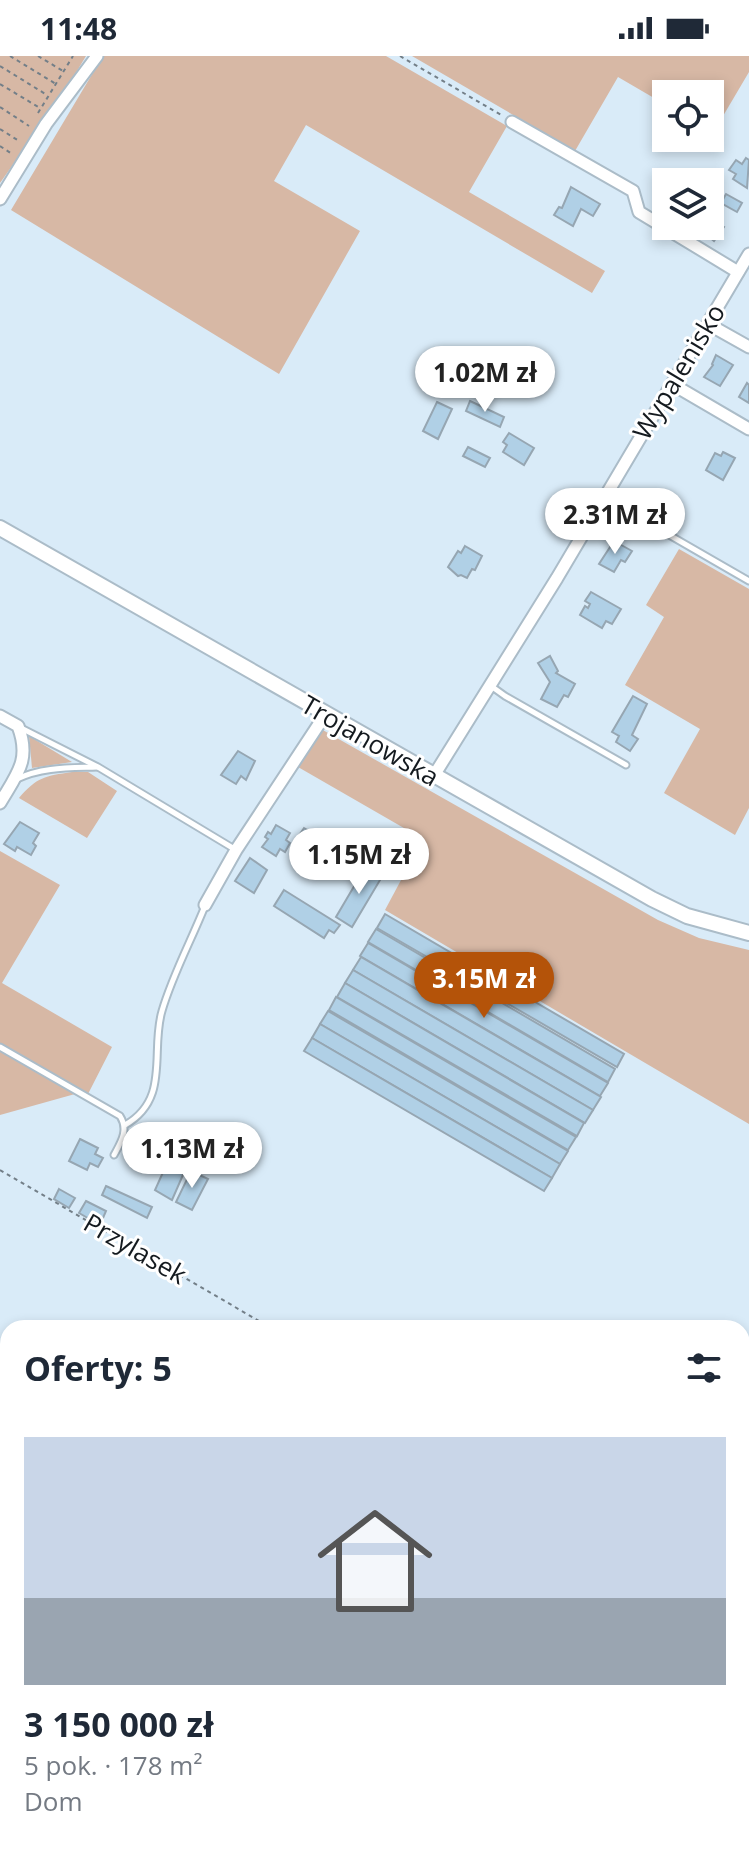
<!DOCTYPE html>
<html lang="pl">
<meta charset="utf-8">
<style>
body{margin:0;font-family:"Open Sans",sans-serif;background:#f6f6f7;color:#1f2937;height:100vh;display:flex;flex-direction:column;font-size:30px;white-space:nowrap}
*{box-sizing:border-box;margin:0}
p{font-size:26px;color:#747a83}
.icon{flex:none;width:44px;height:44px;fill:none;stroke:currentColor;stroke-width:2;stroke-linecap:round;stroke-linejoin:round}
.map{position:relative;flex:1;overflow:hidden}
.side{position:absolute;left:0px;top:1264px;width:750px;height:536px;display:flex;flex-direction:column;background:#fff;border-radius:24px 24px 0 0;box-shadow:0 4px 12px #0003}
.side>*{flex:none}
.buttons{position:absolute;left:652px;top:24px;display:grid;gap:16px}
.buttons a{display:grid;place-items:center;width:72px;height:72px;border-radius:0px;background:#fff;box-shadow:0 4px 12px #0003;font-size:40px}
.price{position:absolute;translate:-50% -68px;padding:0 18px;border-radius:28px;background:#fff;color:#222;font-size:26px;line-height:52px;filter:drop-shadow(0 2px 4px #0008)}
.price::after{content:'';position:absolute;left:50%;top:48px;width:24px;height:18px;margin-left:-12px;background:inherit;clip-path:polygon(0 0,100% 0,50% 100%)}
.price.selected{background:#b45309;color:#fff}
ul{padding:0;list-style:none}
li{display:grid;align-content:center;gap:16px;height:424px;padding:0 24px}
li span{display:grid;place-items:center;height:248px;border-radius:0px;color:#555}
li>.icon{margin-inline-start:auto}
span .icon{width:144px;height:144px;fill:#fffc;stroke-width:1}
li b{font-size:34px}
h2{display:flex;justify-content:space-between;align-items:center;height:96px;padding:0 24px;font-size:34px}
.status{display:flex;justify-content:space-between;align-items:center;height:56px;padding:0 40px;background:#fff;direction:ltr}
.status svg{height:22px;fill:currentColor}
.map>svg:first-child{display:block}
.green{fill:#d7b8a5}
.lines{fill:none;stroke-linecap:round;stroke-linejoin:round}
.stream{stroke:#aa8b78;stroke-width:4}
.building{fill:#b0d0e6;stroke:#96a6b2;stroke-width:2}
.lane-casing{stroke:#abbcc8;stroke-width:9}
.street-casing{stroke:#abbcc8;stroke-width:15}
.secondary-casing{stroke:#abbcc8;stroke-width:18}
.path{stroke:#737f88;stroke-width:2;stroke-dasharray:4 4;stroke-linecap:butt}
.lane{stroke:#fff;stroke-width:5}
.street{stroke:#fff;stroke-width:11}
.secondary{stroke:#fff;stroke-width:14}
.labels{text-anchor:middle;stroke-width:6;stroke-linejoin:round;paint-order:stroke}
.street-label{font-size:26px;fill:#141a1f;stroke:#fff}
</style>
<div class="status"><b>11:48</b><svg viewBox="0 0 49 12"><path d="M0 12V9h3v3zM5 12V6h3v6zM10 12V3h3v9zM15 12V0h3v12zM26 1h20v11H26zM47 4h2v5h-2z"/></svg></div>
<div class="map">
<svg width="749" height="1800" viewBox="0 0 749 1800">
<rect width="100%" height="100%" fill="#d9ebf8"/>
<g class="green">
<path d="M0 0H86L65 35 0 127Z"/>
<path d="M103 0H386L507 70 469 136 605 215 592 237 306 69 274 125 360 175 279 318 11 154Z"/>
<path d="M412 0H749V16L713 77 710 75V38H666V49L618 21 575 95Z"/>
<path d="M679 493 749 533V752L735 779 664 737 700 673 625 629 664 561 646 549Z"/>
<path d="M321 673 658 864 699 882 749 894V1068L385 854 423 783 298 711Z"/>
<path d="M29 680 72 706 32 712Z"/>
<path d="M72 716H88L117 735 87 782 19 742C37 721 45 720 72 716Z"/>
<path d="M0 795 60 829 2 927 112 991 88 1038 0 987Z"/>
<path d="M0 995 75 1038 0 1059Z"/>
<path d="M0 1423 8 1426V1526L0 1522Z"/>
<path d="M742 1447 749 1448V1800H665L666 1792H742Z"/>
<path d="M232 1792H373L379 1800H230Z"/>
<path d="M398 1792H514L544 1796 543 1800H404Z"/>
</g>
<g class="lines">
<g class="stream">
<path d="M0 1517 8 1521"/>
<path d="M742 1639 749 1638"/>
<path d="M386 1792 392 1800"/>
</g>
</g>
<g class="building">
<path d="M746 102 749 104 747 132 733 123 736 118 729 114 736 104 742 108Z"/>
<path d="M571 131 600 148 593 160 581 153 573 170 554 159 559 151 562 152Z"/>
<path d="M726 138 742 147 737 156 721 147Z"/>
<path d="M713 163 724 171 714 185 696 170H710Z"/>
<path d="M716 299 733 309 720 330 704 321 713 309 712 308Z"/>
<path d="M489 321 504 330 499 340 483 331Z"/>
<path d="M747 327 749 329V347L739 341Z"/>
<path d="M470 345 504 361 500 371 466 355Z"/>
<path d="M437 346 452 353 438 383 423 375Z"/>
<path d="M509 377 534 392 524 409 503 396 507 389 503 386Z"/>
<path d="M468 391 490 402 485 411 463 400Z"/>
<path d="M723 396 735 402 723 424 706 414 715 397 721 400Z"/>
<path d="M614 485 632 495 625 506 621 504 614 516 599 508Z"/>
<path d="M465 490 482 500 475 514 472 513 467 522 461 519 458 520 448 511 458 495 461 497Z"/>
<path d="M591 536 621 553 612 568 606 565 602 572 580 559 585 550 588 552 590 548 585 545Z"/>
<path d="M550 600 558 615 556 617 575 628 568 641 564 639 557 651 541 643 550 626 538 607Z"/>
<path d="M633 640 647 648 632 679 638 683 630 695 616 686 619 680 612 676Z"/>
<path d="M238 695 255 705 246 724 241 720 236 728 221 719Z"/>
<path d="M20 766 39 777 33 787 36 790 31 799 17 791 15 795 4 788Z"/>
<path d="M276 769 290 777 286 784 290 787 285 796 280 793 276 800 262 791 268 783 265 781 268 776 271 778Z"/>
<path d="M304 772 336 791 338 787 346 792 343 796 352 802 347 809 298 781Z"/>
<path d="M250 802 267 814 254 837 235 825Z"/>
<path d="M366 810 383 819 352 871 336 861Z"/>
<path d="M284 834 340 869 334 877 329 874 324 882 274 850Z"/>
<path d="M385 858 624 998 617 1011 377 872Z"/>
<path d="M376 873 615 1013 608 1026 368 886Z"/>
<path d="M368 887 608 1027 600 1040 360 900Z"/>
<path d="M361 901 601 1041 593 1054 353 914Z"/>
<path d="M353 914 593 1054 585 1067 345 927Z"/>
<path d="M345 927 584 1067 577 1080 337 941Z"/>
<path d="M336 941 576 1081 568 1094 329 954Z"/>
<path d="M328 955 568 1095 560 1108 320 968Z"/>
<path d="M320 968 560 1108 552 1122 312 982Z"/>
<path d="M312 982 552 1122 544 1135 304 995Z"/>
<path d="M135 1076 148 1082 145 1089 169 1098 165 1107 127 1090Z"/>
<path d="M80 1083 98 1092 95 1098 103 1102 98 1111 90 1107 87 1114 69 1105Z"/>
<path d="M169 1103 186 1112 172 1144 155 1134Z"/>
<path d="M191 1115 208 1123 192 1154 176 1146Z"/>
<path d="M106 1130 152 1151 147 1162 102 1139Z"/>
<path d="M59 1133 75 1142 69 1152 54 1143Z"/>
<path d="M86 1145 106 1155 100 1169 79 1157Z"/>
</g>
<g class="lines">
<g class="lane-casing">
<g id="lane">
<path d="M605 442 749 525"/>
<path d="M491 630 505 640 626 709"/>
<path d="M19 671 98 711 236 794"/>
<path d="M17 723C42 711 69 712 97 711"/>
<path d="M0 991 120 1060C129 1074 121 1086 114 1099"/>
<path d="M125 1069C171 1043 150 995 162 955 172 920 191 885 205 850"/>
</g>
</g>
<g class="street-casing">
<g id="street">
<path d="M512 66 633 135 639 156 738 216"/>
<path d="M0 143 46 68 97 0"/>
<path d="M708 268 749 291"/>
<path d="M672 328 749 373"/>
<path d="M0 660 18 670C31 704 17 718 0 747"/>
<path d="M433 721 557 522 749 198"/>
<path d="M205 849 236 794 325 659"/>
</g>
</g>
<g class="secondary-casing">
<path id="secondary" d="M0 472 652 843 687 860 749 877"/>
</g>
<g class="path">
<path d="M10 0 56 28"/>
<path d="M38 0 63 15"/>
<path d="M400 0 503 60"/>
<path d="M0 10 47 39"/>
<path d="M0 28 40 52"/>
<path d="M0 51 29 70"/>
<path d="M38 57 73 0"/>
<path d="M0 73 19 85"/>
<path d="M0 90 12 98"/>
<path d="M0 1114 271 1272"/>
<path d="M742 1445H749"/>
<path d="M0 1675H8"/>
</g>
<use href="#lane" class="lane"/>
<use href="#street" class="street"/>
<use href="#secondary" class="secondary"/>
</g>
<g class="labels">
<g class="street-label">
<text transform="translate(679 316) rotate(-59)" y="9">Wypalenisko</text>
<text transform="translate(370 685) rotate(30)" y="9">Trojanowska</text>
<text transform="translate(135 1193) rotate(30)" y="9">Przylasek</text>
</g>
</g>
</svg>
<div class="buttons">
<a><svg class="icon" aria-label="locate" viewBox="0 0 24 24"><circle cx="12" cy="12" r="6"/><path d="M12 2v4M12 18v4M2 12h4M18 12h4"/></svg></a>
<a><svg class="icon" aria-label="layers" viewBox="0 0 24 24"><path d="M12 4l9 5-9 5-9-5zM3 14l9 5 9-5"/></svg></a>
</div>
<b class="price" style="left:485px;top:358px">1.02M zł</b>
<b class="price" style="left:615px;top:500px">2.31M zł</b>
<b class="price" style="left:359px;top:840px">1.15M zł</b>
<b class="price selected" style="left:484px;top:964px">3.15M zł</b>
<b class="price" style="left:192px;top:1134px">1.13M zł</b>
<section class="side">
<h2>Oferty: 5<svg class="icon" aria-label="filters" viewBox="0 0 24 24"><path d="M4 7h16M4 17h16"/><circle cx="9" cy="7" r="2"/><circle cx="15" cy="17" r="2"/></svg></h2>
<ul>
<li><span style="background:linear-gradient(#c9d6e8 65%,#9aa5b1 0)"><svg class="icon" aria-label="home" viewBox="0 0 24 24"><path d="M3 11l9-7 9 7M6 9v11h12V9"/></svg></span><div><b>3 150 000 zł</b><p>5 pok. · 178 m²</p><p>Dom</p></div></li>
</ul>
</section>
</div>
